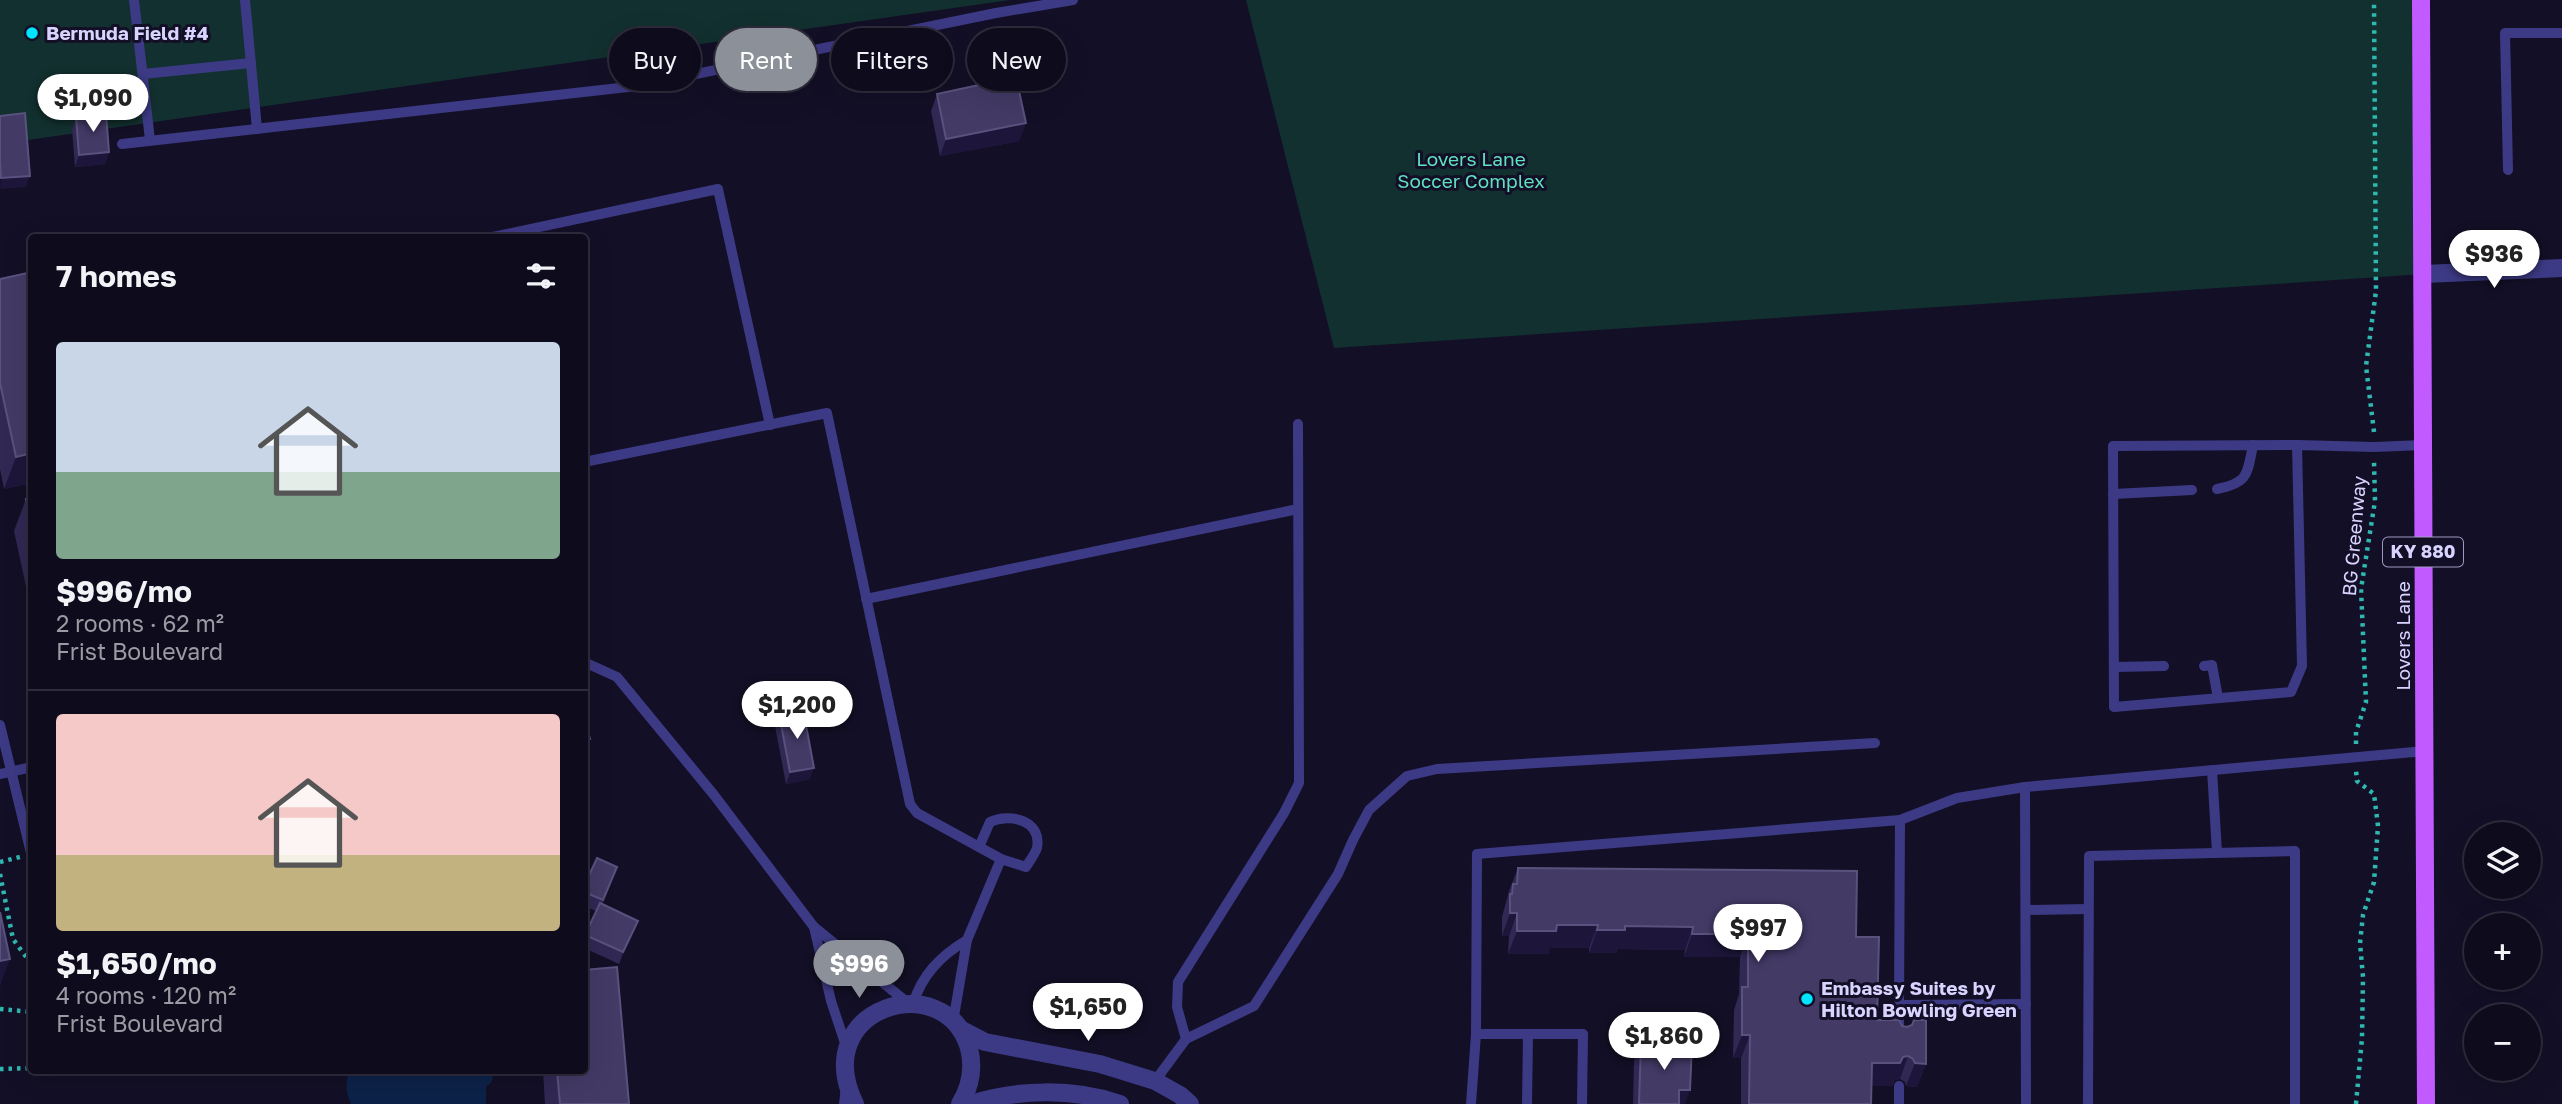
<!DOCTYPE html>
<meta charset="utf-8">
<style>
body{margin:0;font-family:"Golos Text",sans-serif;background:#1c1929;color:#f1f3f6;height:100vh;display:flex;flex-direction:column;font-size:26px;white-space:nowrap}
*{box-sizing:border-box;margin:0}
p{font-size:23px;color:#9b9ba3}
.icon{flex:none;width:38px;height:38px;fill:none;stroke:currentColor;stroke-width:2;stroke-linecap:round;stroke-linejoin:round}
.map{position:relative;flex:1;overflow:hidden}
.panel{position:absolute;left:28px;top:234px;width:560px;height:840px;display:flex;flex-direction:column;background:#0e0b1c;border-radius:7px;box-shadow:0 7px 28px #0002,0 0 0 2px #2e2b3b}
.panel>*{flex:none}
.hud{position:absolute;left:609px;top:28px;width:665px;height:63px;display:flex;gap:14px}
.controls{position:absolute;left:2464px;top:822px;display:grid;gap:14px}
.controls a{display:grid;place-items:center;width:77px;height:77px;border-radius:50%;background:#0e0b1c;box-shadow:0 7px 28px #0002,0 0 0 2px #2e2b3b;font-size:35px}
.price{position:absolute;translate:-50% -60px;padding:0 16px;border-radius:24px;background:#fff;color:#222;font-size:23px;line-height:46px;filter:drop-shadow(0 2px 4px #0008)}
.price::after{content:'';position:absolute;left:50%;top:42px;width:21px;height:16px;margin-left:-10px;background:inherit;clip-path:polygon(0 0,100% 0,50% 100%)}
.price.active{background:#8c9099;color:#fff}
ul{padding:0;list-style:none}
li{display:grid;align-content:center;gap:14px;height:371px;padding:0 28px}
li+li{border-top:2px solid #2e2b3b}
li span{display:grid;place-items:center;height:217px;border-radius:7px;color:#555}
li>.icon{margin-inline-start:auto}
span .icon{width:126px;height:126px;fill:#fffc;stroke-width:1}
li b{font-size:30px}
h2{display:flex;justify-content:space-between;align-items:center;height:84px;padding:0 28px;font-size:30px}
.chip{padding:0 24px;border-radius:32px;background:#0e0b1c;box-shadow:0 7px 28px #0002,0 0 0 2px #2e2b3b;font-size:24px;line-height:63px}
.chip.active{background:#8c9099;color:#fff}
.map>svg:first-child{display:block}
.green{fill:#12302f}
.water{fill:#0c2248}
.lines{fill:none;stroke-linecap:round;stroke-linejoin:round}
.path{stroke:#2fb8b0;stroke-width:4.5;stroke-dasharray:3.5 5;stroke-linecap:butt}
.lane{stroke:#3d3a85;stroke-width:10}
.street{stroke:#3d3a85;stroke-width:18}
.primary{stroke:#c25bff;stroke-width:18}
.wall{fill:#312854}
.shaded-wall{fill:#1d163a}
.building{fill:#433a66;stroke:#5a527e;stroke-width:2}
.poi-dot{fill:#00e5ff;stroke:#130f26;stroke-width:2.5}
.labels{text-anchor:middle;stroke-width:6;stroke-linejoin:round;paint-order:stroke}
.shield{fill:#130f26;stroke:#9e99be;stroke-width:2}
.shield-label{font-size:18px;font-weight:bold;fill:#d9d4ff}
.poi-label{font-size:19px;font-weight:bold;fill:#d9d4ff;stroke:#130f26;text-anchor:start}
.park-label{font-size:19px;fill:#5fe0c0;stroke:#130f26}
.street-label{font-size:19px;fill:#d9d4ff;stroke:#130f26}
</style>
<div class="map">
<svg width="2562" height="1104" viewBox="0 0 2562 1104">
<rect width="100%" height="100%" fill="#130f26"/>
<g class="green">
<path d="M0 0H1010L0 144Z"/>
<path d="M1246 0H2421L2424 274 1334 348Z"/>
</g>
<path class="water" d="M349 1071H488L493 1078 491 1083 486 1086V1104H351C346 1092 345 1084 349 1071Z"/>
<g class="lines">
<g class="path">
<path d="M2374 432 2366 366 2376 291 2374 0"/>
<path d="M2356 744V732L2366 702 2361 589 2375 501 2374 462"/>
<path d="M0 862 20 857"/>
<path d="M0 874 13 939 32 965"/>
<path d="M0 1009 32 1012"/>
<path d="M0 1069 32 1068"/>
<path d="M2356 1104 2362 1038 2363 977 2360 943 2363 915 2374 882 2378 826 2374 794 2357 781 2356 770"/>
</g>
<g class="lane">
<path d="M134 0 150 140"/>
<path d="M245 0 257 129"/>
<path d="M143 74 251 63"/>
<path d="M122 144 637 86 996 13 1073 0"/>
<path d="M2508 170 2505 33H2562"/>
<path d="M488 238 718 189 770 425"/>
<path d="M2297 445 2302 666 2291 692 2114 707 2113 446 2297 445 2374 447 2423 445"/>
<path d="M584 462 827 413 910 804 917 813 1001 859 967 940"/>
<path d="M2217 489C2249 483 2247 474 2253 445"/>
<path d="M2113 494 2192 490"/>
<path d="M866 599 1298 509"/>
<path d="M584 662 617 677 714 795 814 927"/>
<path d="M2204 666 2212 665 2218 698"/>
<path d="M2114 667 2164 666"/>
<path d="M0 725 32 857"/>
<path d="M2212 770 2217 852"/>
<path d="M0 774 32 767"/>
<path d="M2025 787 2026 1104"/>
<path d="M1900 820 1899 1005 2026 1004"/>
<path d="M979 847 990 822C1010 813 1042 820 1037 848 1035 854 1029 862 1026 867L1001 859"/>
<path d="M2026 910 2088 909"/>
<path d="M913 1004C922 975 940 956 967 940L953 1022"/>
<path d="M1899 1033V1005"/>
<path d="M1476 1034H1583L1582 1104"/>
<path d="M1186 1039 1254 1006 1338 874 1353 840 1369 810 1407 776 1437 769 1875 743"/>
<path d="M846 1046 831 1001 814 927 908 1003"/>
<path d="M1155 1081 1186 1039 1177 1007 1178 982 1284 813 1299 783 1298 424"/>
<path d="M1899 1086V1104"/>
<path d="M844 1104 846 1087"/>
<path d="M1471 1104 1476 1034 1477 854 1900 820 1957 798 2025 787 2425 751"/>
<path d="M1527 1104 1528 1034"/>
<path d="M2088 1104 2089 856 2295 851V1104"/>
</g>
<g class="street">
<path d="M2424 274 2562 268"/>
<path d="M960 1029 985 1042 1100 1064 1155 1081 1180 1095 1190 1104"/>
<path d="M855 1104C807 1007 945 966 969 1048 974 1068 971 1086 960 1104"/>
<path d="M971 1104C1017 1089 1074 1088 1120 1104"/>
</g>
<path class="primary" d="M2421 0 2426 1104"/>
</g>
<g class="wall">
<path d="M937 94 1026 123 1019 141 940 156 931 111Z"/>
<path d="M76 117 109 152 105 164 75 167 72 129Z"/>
<path d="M0 279 32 483 4 489 0 469Z"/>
<path d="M32 498V614L14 531 26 499Z"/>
<path d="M779 714 810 779 786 784 775 726Z"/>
<path d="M617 867 602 905 633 933 619 964 584 948V936L596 911 584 906V886Z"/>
<path d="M1518 868 1856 937 1877 1020 1926 1064 1917 1087 1906 1086 1905 1082 1900 1079 1895 1080 1892 1086H1871V1104H1741V1058H1733L1734 1010 1739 994 1740 957H1684L1685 950 1618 949 1616 953H1589V948H1550L1548 954H1508L1509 936H1502V917L1509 891Z"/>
<path d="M1641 1043 1685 1104H1633L1634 1060Z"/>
<path d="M543 1071H584L629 1104H545Z"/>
</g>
<g class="shaded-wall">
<path d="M1026 123 1019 141 940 156 946 139Z"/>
<path d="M109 152 105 164 75 167 79 155Z"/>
<path d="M30 176 26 187 0 189 1 178Z"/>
<path d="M32 453V483L4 489 16 457Z"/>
<path d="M590 739 584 754V740Z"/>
<path d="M814 768 810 779 786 784 790 772Z"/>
<path d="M1510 913H1517L1509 936H1502Z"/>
<path d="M638 921 633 933 619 964 623 952Z"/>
<path d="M1557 925H1598L1589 948H1550L1548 954H1508L1517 931Z"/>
<path d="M1625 926 1693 927 1685 950 1618 949 1616 953H1589L1597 930Z"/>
<path d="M1692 934H1748L1740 957H1684Z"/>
<path d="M10 959 0 986V961Z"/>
<path d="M1742 1035H1750L1741 1058H1733Z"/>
<path d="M1908 1056 1900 1079 1895 1080 1892 1086H1863L1872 1063Z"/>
<path d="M1915 1063 1926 1064 1917 1087 1906 1086Z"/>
<path d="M1679 1090H1690L1685 1104H1674Z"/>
</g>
<g class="building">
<path d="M1016 77 1026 123 946 139 937 94Z"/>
<path d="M25 113 30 176 1 178 0 162V116Z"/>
<path d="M106 114 109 152 79 155 76 117Z"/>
<path d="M32 272V453L16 457 0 383V279Z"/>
<path d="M32 498V526L26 499Z"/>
<path d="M803 709 814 768 790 772 779 714Z"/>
<path d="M584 718 590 739 584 740Z"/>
<path d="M597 858 617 867 603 900 584 892V886Z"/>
<path d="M1518 868 1857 871 1856 937H1879L1877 1020H1899L1902 1026 1907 1027 1912 1025 1914 1020H1926V1064L1915 1063 1913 1059 1908 1056 1903 1057 1900 1063H1872L1871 1104H1749L1750 1035H1742V987H1748V934H1692L1693 927 1625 926V930H1597L1598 925H1557L1556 931H1517V913H1510V894H1512L1513 884H1517Z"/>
<path d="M600 903 638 921 623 952 585 935Z"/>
<path d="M0 912 10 959 0 961Z"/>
<path d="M617 967 629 1104H560L557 1071H584V970Z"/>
<path d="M1641 1043 1692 1044 1690 1090H1679V1104H1639Z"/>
</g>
<g class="poi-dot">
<circle cx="32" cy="33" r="7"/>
<circle cx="1807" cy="999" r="7"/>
</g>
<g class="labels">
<rect class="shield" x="2383" y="537.5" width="80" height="29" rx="5"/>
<g class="shield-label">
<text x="2423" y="558">KY 880</text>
</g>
<g class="poi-label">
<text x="46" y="40">Bermuda Field #4</text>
<text x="1821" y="995">Embassy Suites by<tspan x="1821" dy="22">Hilton Bowling Green</tspan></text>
</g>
<g class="park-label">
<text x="1471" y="166">Lovers Lane<tspan x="1471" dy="22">Soccer Complex</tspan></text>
</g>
<g class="street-label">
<text transform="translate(2354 536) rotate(-85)" y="7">BG Greenway</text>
<text transform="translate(2403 636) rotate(-90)" y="7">Lovers Lane</text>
</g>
</g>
</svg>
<div class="controls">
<a><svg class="icon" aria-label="layers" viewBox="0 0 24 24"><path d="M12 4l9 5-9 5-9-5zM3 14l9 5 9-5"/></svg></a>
<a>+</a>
<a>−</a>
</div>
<b class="price" style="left:93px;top:134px">$1,090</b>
<b class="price" style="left:2494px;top:290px">$936</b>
<b class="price" style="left:797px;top:741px">$1,200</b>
<b class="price" style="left:1758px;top:964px">$997</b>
<b class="price active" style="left:859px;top:1000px">$996</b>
<b class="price" style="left:1088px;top:1043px">$1,650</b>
<b class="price" style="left:1664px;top:1072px">$1,860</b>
<div class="hud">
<a class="chip">Buy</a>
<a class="chip active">Rent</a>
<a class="chip">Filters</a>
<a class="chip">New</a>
</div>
<section class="panel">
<h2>7 homes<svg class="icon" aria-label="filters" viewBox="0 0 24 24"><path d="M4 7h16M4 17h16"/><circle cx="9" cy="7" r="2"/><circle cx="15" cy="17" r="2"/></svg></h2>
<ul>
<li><span style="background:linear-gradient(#c9d6e8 60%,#7fa58c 0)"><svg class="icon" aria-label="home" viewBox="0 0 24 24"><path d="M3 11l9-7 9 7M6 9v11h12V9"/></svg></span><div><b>$996/mo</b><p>2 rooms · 62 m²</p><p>Frist Boulevard</p></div></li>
<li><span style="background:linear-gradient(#f6c9c9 65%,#c2b280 0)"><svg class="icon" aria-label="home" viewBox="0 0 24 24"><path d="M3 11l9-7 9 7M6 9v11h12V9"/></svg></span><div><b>$1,650/mo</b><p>4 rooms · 120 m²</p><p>Frist Boulevard</p></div></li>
</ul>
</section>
</div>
